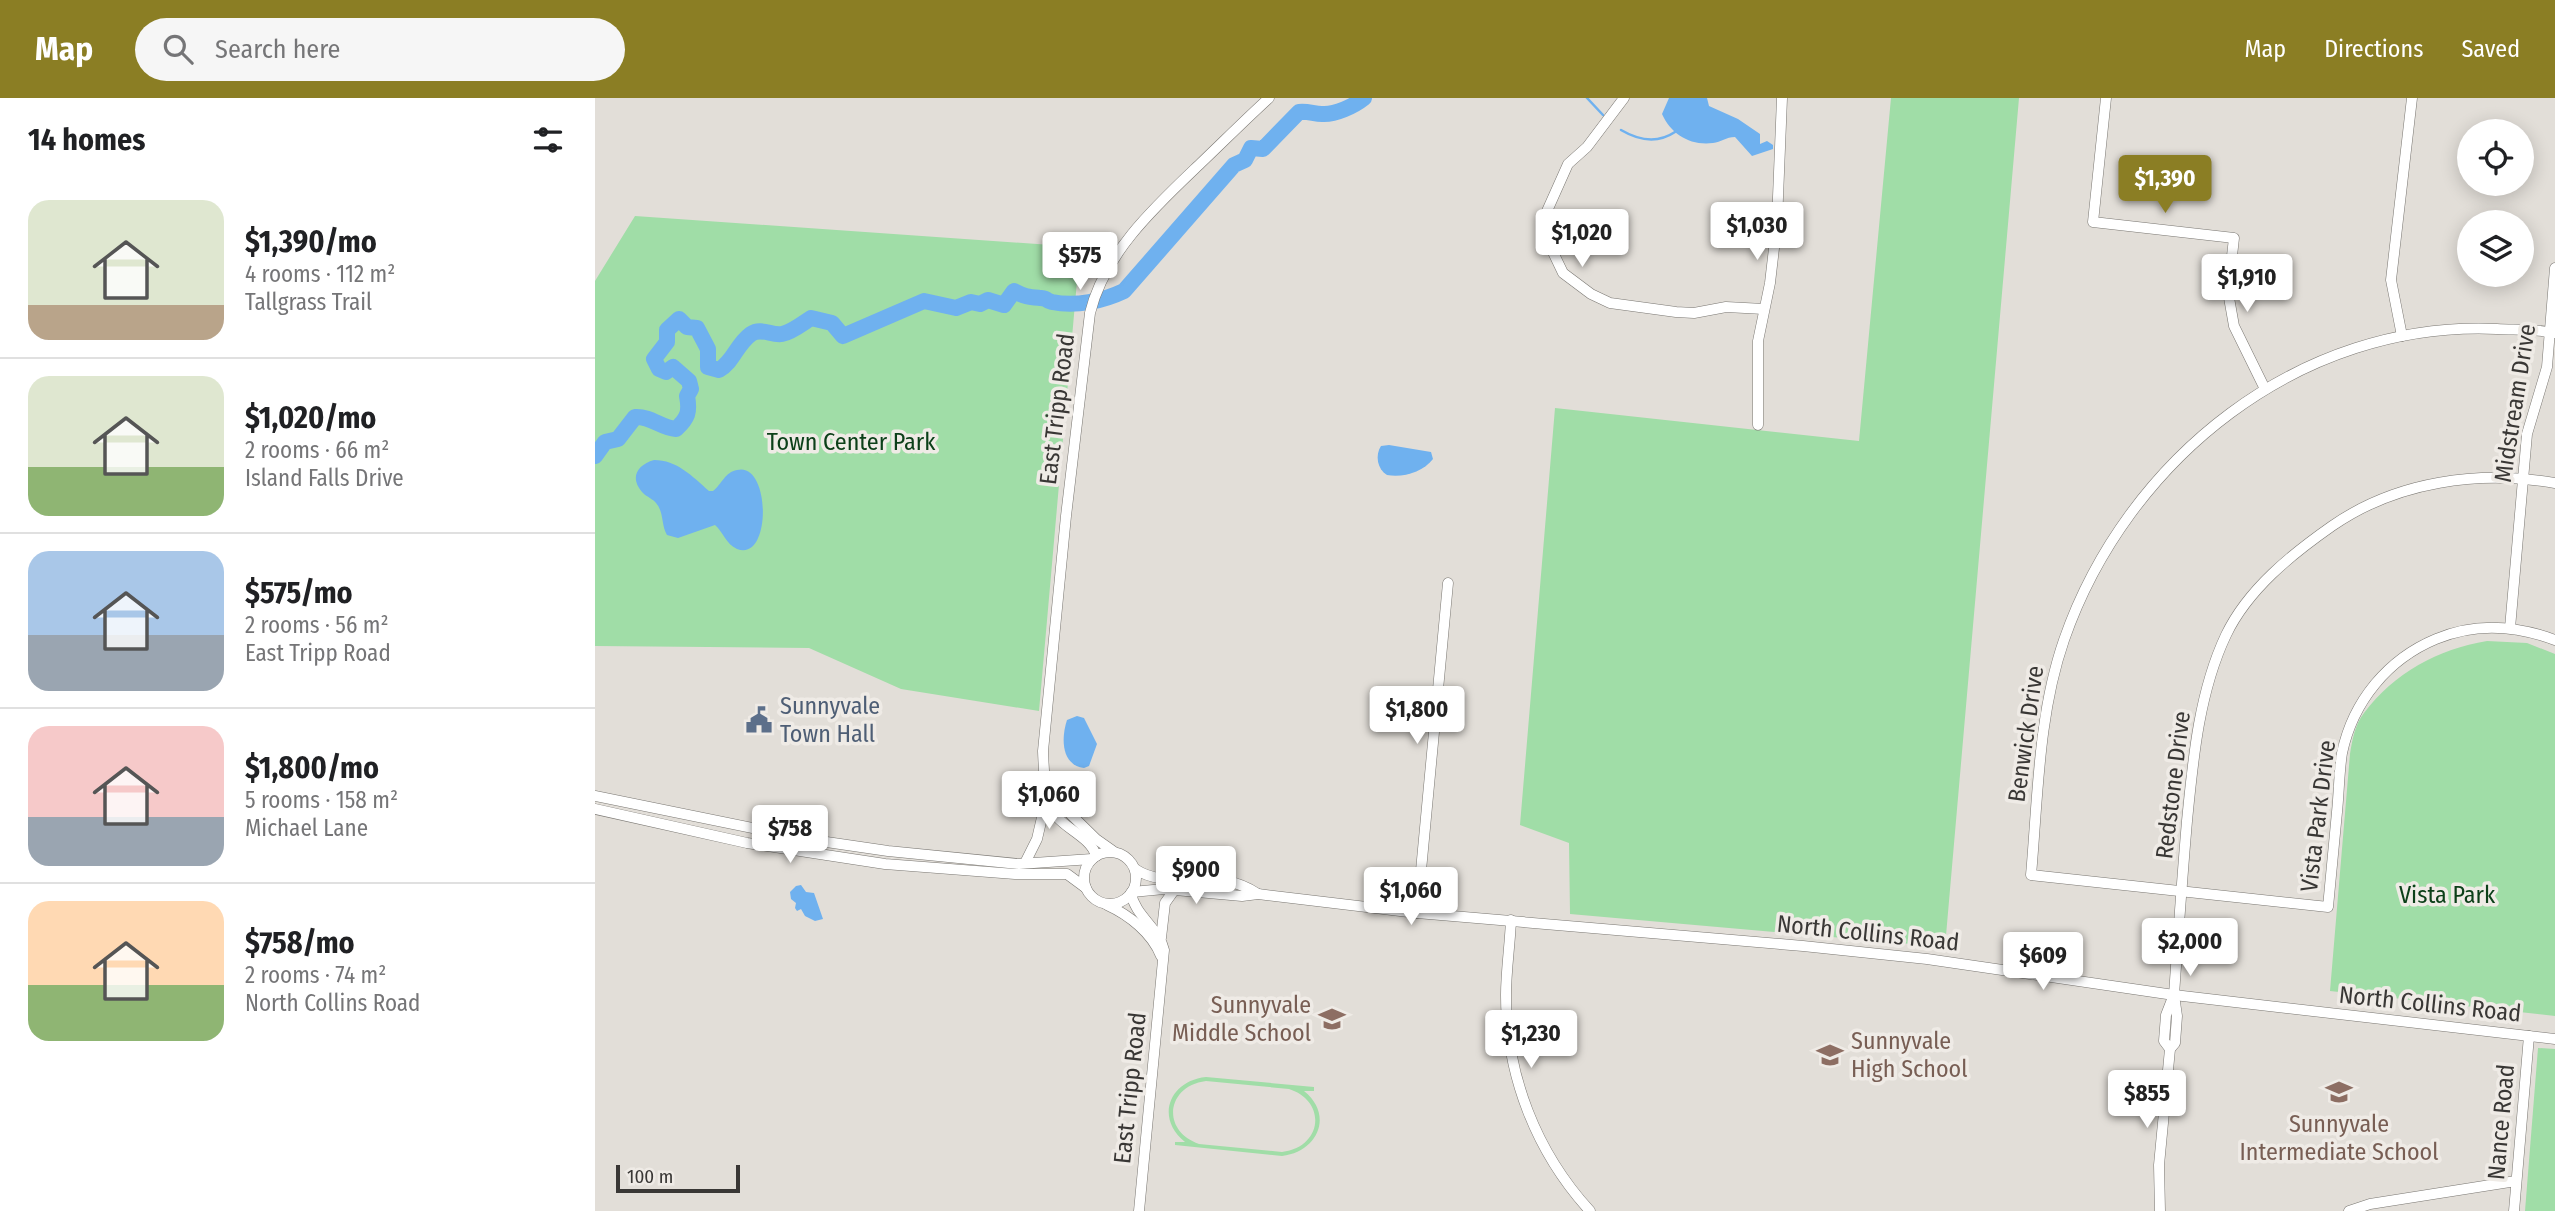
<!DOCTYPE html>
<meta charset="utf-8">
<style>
body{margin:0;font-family:"Fira Sans Condensed",sans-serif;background:#f6f6f6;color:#202124;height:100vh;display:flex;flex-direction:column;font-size:26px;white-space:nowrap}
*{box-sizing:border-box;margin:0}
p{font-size:23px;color:#757577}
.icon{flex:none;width:38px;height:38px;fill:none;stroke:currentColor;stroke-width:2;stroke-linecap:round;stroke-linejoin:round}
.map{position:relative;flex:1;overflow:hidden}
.drawer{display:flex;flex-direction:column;background:#fff;width:595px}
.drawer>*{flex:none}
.buttons{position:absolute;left:1862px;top:21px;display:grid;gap:14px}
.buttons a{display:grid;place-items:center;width:77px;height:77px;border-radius:50%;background:#fff;box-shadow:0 4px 18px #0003;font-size:35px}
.scale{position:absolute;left:21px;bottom:18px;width:124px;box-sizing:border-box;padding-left:7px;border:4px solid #393735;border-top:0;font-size:19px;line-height:24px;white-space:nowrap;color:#393735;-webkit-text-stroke:5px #efebe6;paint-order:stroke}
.price{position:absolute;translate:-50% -60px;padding:0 16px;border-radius:7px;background:#fff;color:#222;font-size:23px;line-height:46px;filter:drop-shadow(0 2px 4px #0008)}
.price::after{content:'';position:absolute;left:50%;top:42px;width:21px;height:16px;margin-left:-10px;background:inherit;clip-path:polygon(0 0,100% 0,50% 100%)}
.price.on{background:#8b7e24;color:#fff}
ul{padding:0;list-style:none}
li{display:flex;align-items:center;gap:21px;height:175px;padding:0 28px}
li+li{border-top:2px solid #e0e0e0}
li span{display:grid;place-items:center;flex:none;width:196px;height:140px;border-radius:21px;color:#555}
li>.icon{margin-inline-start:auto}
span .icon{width:84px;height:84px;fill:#fffc;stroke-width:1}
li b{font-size:30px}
h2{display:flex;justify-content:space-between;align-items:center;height:84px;padding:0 28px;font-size:30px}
header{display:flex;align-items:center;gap:42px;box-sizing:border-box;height:98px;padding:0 35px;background:#8b7e24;color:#fff}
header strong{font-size:33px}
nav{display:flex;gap:38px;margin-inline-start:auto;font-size:24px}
.search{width:490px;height:63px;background:#f6f6f6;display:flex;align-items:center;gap:18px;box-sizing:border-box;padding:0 24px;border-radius:38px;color:#757577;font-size:26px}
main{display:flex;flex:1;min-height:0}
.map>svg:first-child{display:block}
.green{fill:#a0dda7;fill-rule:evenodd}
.water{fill:#6fb1ef}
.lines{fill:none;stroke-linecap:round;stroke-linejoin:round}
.stream{stroke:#6fb1ef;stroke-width:2.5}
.river{stroke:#6fb1ef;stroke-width:16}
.minor-casing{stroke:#797671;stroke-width:11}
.minor{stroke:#fff;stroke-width:10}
.labels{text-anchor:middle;stroke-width:7;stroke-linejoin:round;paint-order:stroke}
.street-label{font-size:24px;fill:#393735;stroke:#efebe6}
.park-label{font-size:24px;fill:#0c4019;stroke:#efebe6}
.service-label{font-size:24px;fill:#4e5e75;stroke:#efebe6;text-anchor:start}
.education-label{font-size:24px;fill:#785e54;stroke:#efebe6;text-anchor:end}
</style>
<header>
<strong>Map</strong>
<div class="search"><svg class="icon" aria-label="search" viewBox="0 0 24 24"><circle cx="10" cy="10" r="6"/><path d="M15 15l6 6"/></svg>Search here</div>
<nav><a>Map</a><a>Directions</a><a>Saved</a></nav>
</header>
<main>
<section class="drawer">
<h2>14 homes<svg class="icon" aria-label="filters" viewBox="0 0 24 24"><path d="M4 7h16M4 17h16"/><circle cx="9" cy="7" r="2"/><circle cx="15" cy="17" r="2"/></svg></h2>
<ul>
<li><span style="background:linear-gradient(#dfe7d0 75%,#b9a48a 0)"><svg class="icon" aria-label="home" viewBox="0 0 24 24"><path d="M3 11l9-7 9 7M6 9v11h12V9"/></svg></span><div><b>$1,390/mo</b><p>4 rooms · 112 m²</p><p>Tallgrass Trail</p></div></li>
<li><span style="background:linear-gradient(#dfe7d0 65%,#8fb573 0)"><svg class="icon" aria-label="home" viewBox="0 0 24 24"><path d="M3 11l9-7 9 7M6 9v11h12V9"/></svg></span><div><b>$1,020/mo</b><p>2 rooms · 66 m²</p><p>Island Falls Drive</p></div></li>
<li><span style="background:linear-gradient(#a9c7e8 60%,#9aa5b1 0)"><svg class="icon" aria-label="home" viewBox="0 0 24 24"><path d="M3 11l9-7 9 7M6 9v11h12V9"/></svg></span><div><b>$575/mo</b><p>2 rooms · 56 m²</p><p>East Tripp Road</p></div></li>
<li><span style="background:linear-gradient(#f6c9c9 65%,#9aa5b1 0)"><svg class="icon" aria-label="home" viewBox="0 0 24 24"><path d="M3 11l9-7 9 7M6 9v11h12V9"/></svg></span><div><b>$1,800/mo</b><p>5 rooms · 158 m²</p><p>Michael Lane</p></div></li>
<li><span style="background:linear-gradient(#ffd9b3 60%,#8fb573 0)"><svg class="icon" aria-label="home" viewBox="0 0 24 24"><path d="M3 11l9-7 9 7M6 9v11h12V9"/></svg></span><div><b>$758/mo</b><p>2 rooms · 74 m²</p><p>North Collins Road</p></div></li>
</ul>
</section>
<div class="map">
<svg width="1960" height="1113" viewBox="0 0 1960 1113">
<rect width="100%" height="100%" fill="#e2ded8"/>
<g class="green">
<path d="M1296 0H1424L1350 849 975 816 974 745 925 727 960 310 1264 343Z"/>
<path d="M40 118 485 149 444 613 306 591 214 550 0 548V183Z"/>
<path d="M1892 543 1932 545 1960 556V918L1735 893 1755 656C1757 643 1760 626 1769 615 1799 575 1843 551 1892 543Z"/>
<path d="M1943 950 1960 951V1113H1930Z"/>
<path d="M611 979 719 989V993H709C739 1017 723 1054 687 1058L580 1047V1044H590C560 1020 574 983 611 979ZM611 983 694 991C732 1003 728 1049 687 1054L604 1046C566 1033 571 988 611 983Z"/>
</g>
<g class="water">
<path d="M1074 0H1112L1114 8 1143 21 1165 36V46L1172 43 1178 47V51L1157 58 1140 39C1131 39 1126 44 1118 45 1095 48 1076 36 1067 16Z"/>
<path d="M794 347 836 354 838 361C828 374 808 380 792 377 782 371 780 357 786 348Z"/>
<path d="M59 362C82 362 97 378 114 393H118C127 386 130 374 142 372 176 363 177 465 142 451 131 446 128 434 120 427L83 440 72 437C66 427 69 414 61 405 58 401 52 399 48 395 34 380 42 367 59 362Z"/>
<path d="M482 618 489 620 502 646 494 668 489 670C466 667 466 640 472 622Z"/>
<path d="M206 787 211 794 219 795 228 821 220 823 210 818 206 811 202 813 200 810 201 805 196 801 195 794 201 788Z"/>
</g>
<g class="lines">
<g class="stream">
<path d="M992 0 1008 17"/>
<path d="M1026 32C1043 42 1062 46 1080 34"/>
</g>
<path class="river" d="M0 358 10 344 23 341 40 319C56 318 66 330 81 331 93 320 95 314 92 298L96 291 94 283 78 269 71 274 64 271 59 261 72 244V232L84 221 92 229 102 230 113 251V269L124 272C139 263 141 247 156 236 166 229 177 238 187 236 197 234 208 225 216 220L237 225 248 238 329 203 361 210 376 204 385 206 393 202 409 207 419 193C430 199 435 199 446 200 454 201 449 202 457 204 481 209 508 203 529 193L639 67 650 62 656 50 668 51 704 14C713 13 719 16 727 16 740 17 759 8 769 0"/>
<g class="minor-casing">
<g id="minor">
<path d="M1029 0 992 49 973 66 952 113 956 150 968 175 996 196 1015 205 1081 214 1099 215 1131 209 1169 211"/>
<path d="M1511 0 1498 124 1639 140 1633 194 1639 228 1670 291"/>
<path d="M1960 235C1941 231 1921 232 1902 231 1705 222 1532 361 1469 542 1443 617 1443 699 1436 777L1733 809C1736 777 1739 746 1742 714 1744 695 1744 674 1747 655 1758 603 1793 561 1841 541 1881 524 1920 527 1960 542"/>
<path d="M1807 238 1796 182 1817 0"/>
<path d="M1163 327V243L1175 185 1182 124 1187 0"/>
<path d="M1915 530 1932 336 1952 269 1960 170"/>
<path d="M453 694 501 741 518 753"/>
<path d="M0 698 211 741 293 753 424 766 497 761"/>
<path d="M0 711 152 745 290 766 420 776H472L491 790"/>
<circle cx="515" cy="780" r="26"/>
<path d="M501 758C497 741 473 732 462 719 449 702 449 674 448 653L471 418 495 215C510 153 564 105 608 63 630 42 652 20 674 0"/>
<path d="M430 765 442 741 452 698"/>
<path d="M540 771C577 795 618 766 663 796"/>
<path d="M537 794 569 791 647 798 663 796 822 815 1208 848 1332 861 1579 897 1960 941"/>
<path d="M536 795C540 818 564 830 569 852L544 1113"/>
<path d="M512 807C534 817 557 835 566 858"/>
<path d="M822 815 853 485"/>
<path d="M916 822C915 847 911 872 911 897 911 977 941 1054 995 1113"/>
<path d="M566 840 570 805 580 791"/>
<path d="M1575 951 1569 943 1571 917 1578 899"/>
<path d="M1565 1113 1564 1067 1575 951 1580 945 1582 918 1579 897C1583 839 1587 781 1592 723 1598 661 1604 594 1631 537 1653 491 1697 456 1737 428 1802 383 1884 372 1960 385"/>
<path d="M1754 1113 1775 1106 1921 1083"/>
<path d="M1919 1113 1934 938"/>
</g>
</g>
<use href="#minor" class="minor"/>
</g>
<defs>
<g id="civic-bare" transform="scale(2.1)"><path d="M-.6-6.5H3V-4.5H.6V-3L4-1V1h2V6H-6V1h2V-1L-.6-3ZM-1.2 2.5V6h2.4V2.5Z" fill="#5c6f8a" stroke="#efebe6" stroke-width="2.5" paint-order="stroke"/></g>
<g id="school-bare" transform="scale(2.1)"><path d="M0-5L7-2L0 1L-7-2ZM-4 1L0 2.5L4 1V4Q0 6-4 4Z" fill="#8d6e63" stroke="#efebe6" stroke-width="2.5" paint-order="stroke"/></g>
</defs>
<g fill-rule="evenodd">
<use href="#civic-bare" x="164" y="622"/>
<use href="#school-bare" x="737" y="921"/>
<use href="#school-bare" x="1235" y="957"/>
<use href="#school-bare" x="1744" y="994"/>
</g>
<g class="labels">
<g class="street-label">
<text transform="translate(1920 305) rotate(-81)" y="8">Midstream Drive</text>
<text transform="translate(462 311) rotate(-83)" y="8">East Tripp Road</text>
<text transform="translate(1431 636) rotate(-82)" y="8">Benwick Drive</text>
<text transform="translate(1578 687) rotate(-83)" y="8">Redstone Drive</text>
<text transform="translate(1723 718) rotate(-83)" y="8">Vista Park Drive</text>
<text transform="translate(1273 835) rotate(6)" y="8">North Collins Road</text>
<text transform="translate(1835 906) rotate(6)" y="8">North Collins Road</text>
<text transform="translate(535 990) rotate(-84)" y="8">East Tripp Road</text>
<text transform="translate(1906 1024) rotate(-85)" y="8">Nance Road</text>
</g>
<g class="park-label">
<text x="256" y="352">Town Center Park</text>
<text x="1852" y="805">Vista Park</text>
</g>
<g class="service-label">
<text x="185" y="616">Sunnyvale<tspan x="185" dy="28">Town Hall</tspan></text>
</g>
<g class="education-label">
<text x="716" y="915">Sunnyvale<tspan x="716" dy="28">Middle School</tspan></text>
<text x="1256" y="951" text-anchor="start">Sunnyvale<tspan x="1256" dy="28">High School</tspan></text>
<text x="1744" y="1034" text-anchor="middle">Sunnyvale<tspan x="1744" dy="28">Intermediate School</tspan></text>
</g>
</g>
</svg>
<div class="buttons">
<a><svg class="icon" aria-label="locate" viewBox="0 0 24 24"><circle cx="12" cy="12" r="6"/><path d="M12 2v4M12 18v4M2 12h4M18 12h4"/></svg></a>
<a><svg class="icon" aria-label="layers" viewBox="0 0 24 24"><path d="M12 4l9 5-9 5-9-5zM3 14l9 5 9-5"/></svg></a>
</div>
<div class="scale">100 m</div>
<b class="price on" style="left:1570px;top:117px">$1,390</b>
<b class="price" style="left:1162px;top:164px">$1,030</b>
<b class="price" style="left:987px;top:171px">$1,020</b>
<b class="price" style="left:485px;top:194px">$575</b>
<b class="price" style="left:1652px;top:216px">$1,910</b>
<b class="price" style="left:822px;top:648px">$1,800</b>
<b class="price" style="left:454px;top:733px">$1,060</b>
<b class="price" style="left:195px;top:767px">$758</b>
<b class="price" style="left:601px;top:808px">$900</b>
<b class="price" style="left:816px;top:829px">$1,060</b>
<b class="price" style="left:1595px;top:880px">$2,000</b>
<b class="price" style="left:1448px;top:894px">$609</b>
<b class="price" style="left:936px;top:972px">$1,230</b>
<b class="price" style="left:1552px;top:1032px">$855</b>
</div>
</main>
